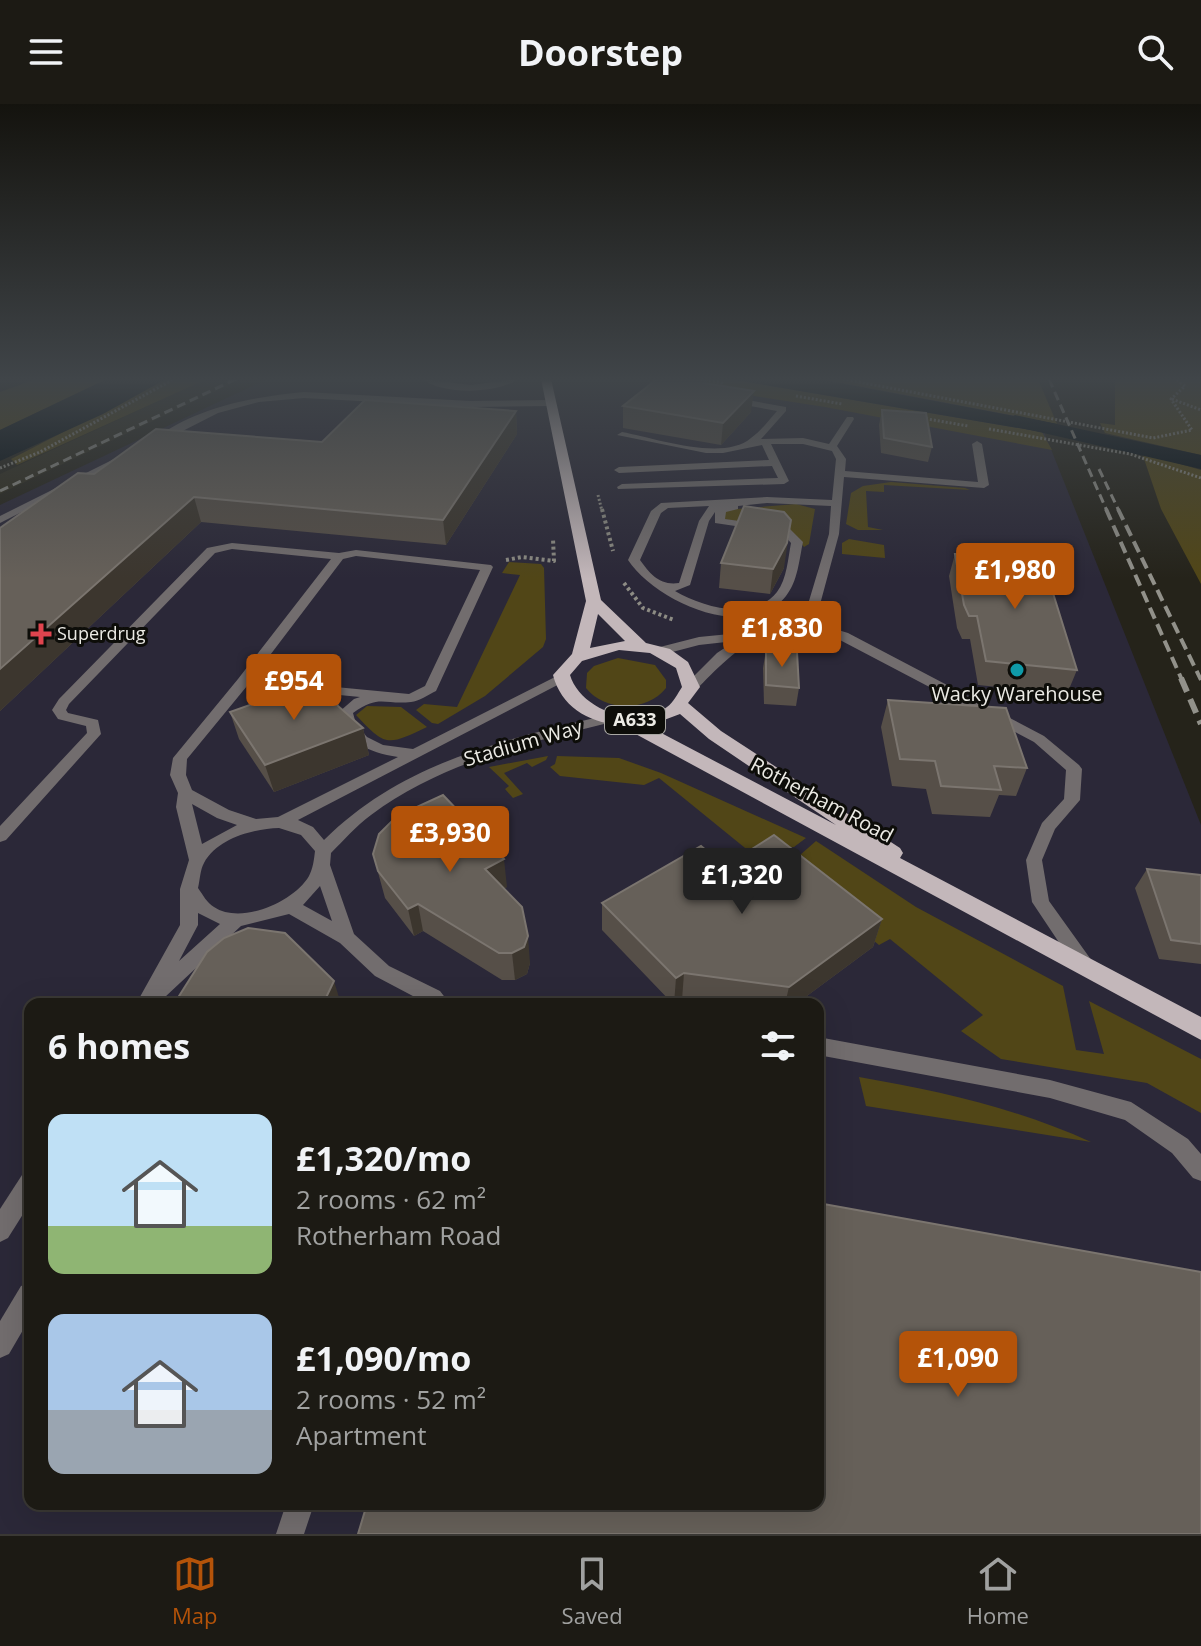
<!DOCTYPE html>
<meta charset="utf-8">
<style>
body{margin:0;font-family:"Open Sans",sans-serif;background:#292722;color:#f1f3f6;height:100vh;display:flex;flex-direction:column;font-size:30px;white-space:nowrap}
*{box-sizing:border-box;margin:0}
p{font-size:26px;color:#a0a1a0}
.icon{flex:none;width:44px;height:44px;fill:none;stroke:currentColor;stroke-width:2;stroke-linecap:round;stroke-linejoin:round}
.map{position:relative;flex:1;overflow:hidden}
.details{position:absolute;left:24px;top:894px;width:800px;height:512px;display:flex;flex-direction:column;background:#1c1a14;border-radius:16px;box-shadow:0 8px 32px #0002,0 0 0 2px #3a3834}
.details>*{flex:none}
.price{position:absolute;translate:-50% -68px;padding:0 18px;border-radius:8px;background:#b45309;color:#fff;font-size:26px;line-height:52px;filter:drop-shadow(0 2px 4px #0008)}
.price::after{content:'';position:absolute;left:50%;top:48px;width:24px;height:18px;margin-left:-12px;background:inherit;clip-path:polygon(0 0,100% 0,50% 100%)}
.price.active{background:#222;color:#fff}
ul{padding:0;list-style:none}
li{display:flex;align-items:center;gap:24px;height:200px;padding:0 24px}
li span{display:grid;place-items:center;flex:none;width:224px;height:160px;border-radius:16px;color:#555}
li>.icon{margin-inline-start:auto}
span .icon{width:96px;height:96px;fill:#fffc;stroke-width:1}
li b{font-size:34px}
h2{display:flex;justify-content:space-between;align-items:center;height:96px;padding:0 24px;font-size:34px}
header{display:flex;justify-content:space-between;align-items:center;height:104px;padding:0 24px;background:#1c1a14;font-size:36px;font-weight:700}
.menu{display:flex;justify-content:space-around;align-items:center;height:112px;border-top:2px solid #3a3834;background:#1c1a14;font-size:22px;color:#a0a1a0}
.menu a{display:grid;justify-items:center;gap:4px}
.menu .active{color:#b45309}
.map>svg:first-child{display:block}
.commercial{fill:#2b2838;fill-rule:evenodd}
.built{fill:#302d1e}
.green{fill:#514617}
.water{fill:#020c13}
.lines{fill:none;stroke-linecap:round;stroke-linejoin:round}
.canal{fill:#020c13;fill-rule:evenodd}
.path-far2{stroke:#8d8c84;stroke-width:3;stroke-dasharray:2 2;stroke-linecap:butt}
.path-far1{stroke:#8d8c84;stroke-width:4;stroke-dasharray:3 3;stroke-linecap:butt}
.path{stroke:#8d8c84;stroke-width:5;stroke-dasharray:4 4;stroke-linecap:butt}
.lane{fill:#726d6e;fill-rule:evenodd}
.primary{fill:#c3b7ba;fill-rule:evenodd}
.rail-far2{stroke:#92918a;stroke-width:3;stroke-dasharray:9 5;stroke-linecap:butt}
.rail-far1{stroke:#92918a;stroke-width:4;stroke-dasharray:12 6;stroke-linecap:butt}
.rail{stroke:#92918a;stroke-width:6;stroke-dasharray:15 8;stroke-linecap:butt}
.wall{fill:#564f48}
.shaded-wall{fill:#3c362e}
.building{fill:#666059;stroke:#7b756f;stroke-width:2}
.health-dot{fill:#e0444e;stroke:#0d0d09;stroke-width:3}
.culture-dot{fill:#0f9aa8;stroke:#0d0d09;stroke-width:3}
.labels{text-anchor:middle;stroke-width:6;stroke-linejoin:round;paint-order:stroke}
.far-poi-label{font-size:18px;fill:#ecebe5;stroke:#0d0d09;text-anchor:start}
.shield{fill:#0d0d09;stroke:#a9a8a3;stroke-width:2}
.shield-label{font-size:18px;font-weight:bold;fill:#ecebe5}
.poi-label{font-size:20px;fill:#ecebe5;stroke:#0d0d09}
.street-label{font-size:20px;fill:#ecebe5;stroke:#0d0d09}
</style>
<header><svg class="icon" aria-label="menu" viewBox="0 0 24 24"><path d="M4 6h16M4 12h16M4 18h16"/></svg>Doorstep<svg class="icon" aria-label="search" viewBox="0 0 24 24"><circle cx="10" cy="10" r="6"/><path d="M15 15l6 6"/></svg></header>
<div class="map">
<svg width="1201" height="1430" viewBox="0 0 1201 1430">
<rect width="100%" height="100%" fill="#25231a"/>
<path class="commercial" d="M267 275H1023L1201 721V1430H0V401ZM30 900H818V1400H30Z"/>
<path class="built" d="M204 276 229 281 0 390V370Z"/>
<g class="green">
<path d="M36 275H107L0 326V288Z"/>
<path d="M166 275H207L17 361 11 355Z"/>
<path d="M643 275H730L1042 328 1052 346 825 303Z"/>
<path d="M818 275H1038L1057 320 827 276Z"/>
<path d="M1115 275H1201V351L1105 329 1100 319 1115 321Z"/>
<path d="M1142 349 1201 366V480L1161 405Z"/>
<path d="M891 378 965 384 970 386 884 381V388L866 387 868 423 883 426H858L846 420 851 389 863 382Z"/>
<path d="M796 400 815 405 809 440 804 443 790 426 723 415 725 406Z"/>
<path d="M849 435 884 441 885 454 842 450V439Z"/>
<path d="M509 458 541 460 544 464 546 535 543 543 485 592 438 620 432 619 416 606 424 600 457 603 520 471 502 469Z"/>
<path d="M618 554 655 561 666 576V584C647 608 605 608 586 584L587 569 594 562Z"/>
<path d="M367 602 401 603 427 623C387 642 386 643 356 611Z"/>
<path d="M548 652 546 656 532 663 527 659 504 669 523 690 513 694 505 685 509 682 489 663Z"/>
<path d="M557 652 619 654 661 669 806 734 794 743 750 748 659 674 644 681 560 672 550 663 555 660Z"/>
<path d="M816 737 916 803 1063 882 1076 946 1104 950 1089 897 1201 955V1009L1147 979 1001 955 961 927 983 911 890 835 879 841 778 758 800 751Z"/>
<path d="M859 973C940 987 1016 1004 1091 1038L866 1002Z"/>
</g>
<g class="water">
<path d="M107 275H166L103 310 0 357V326Z"/>
<path d="M730 275H818L1057 320 1063 328H1042Z"/>
</g>
<g class="lines">
<path class="canal" d="M1015 311 1201 351V365L1008 321 1005 317Z"/>
<g class="path-far2">
<path d="M697 275 723 279"/>
<path d="M843 275 1153 334 1192 326 1171 295 1185 282 1176 275"/>
<path d="M796 292 842 300"/>
<path d="M1172 295 1201 306"/>
<path d="M922 314 968 322"/>
<path d="M989 325 1130 350 1201 374"/>
<path d="M0 364 40 348 174 275"/>
<path d="M598 391 602 407"/>
</g>
<g class="path-far1">
<path d="M602 405 613 447"/>
<path d="M506 456 522 453 554 457 553 435"/>
<path d="M624 479 643 504 674 516"/>
</g>
<path class="path" d="M713 756 746 750"/>
<g class="lane">
<path d="M423 275 471 281 518 275C499 290 441 291 423 275Z"/>
<path d="M304 288 471 297 550 296 554 299 550 302 471 303 304 294 259 298 218 309 161 338 153 336C196 303 252 293 304 288Z"/>
<path d="M731 293 786 303V307L761 335 803 334 829 340 847 313H853L854 315 837 342 846 355 845 367 978 378 972 340 977 337 982 340 989 381 984 384 844 373 839 430 815 519 848 529 1044 632 1079 661 1082 665 1080 696 1055 725 1042 756 1049 797 1092 857 1094 862 1092 867 1085 870 1078 867 1032 798 1026 756 1042 719 1064 695 1066 666 1034 638 838 535C829 532 818 527 808 525 762 517 725 556 696 586L691 587 684 583 686 580 717 549 735 537 699 541 661 551 654 547 656 544 699 533 750 528 781 518 803 517 829 430 831 402 767 399 738 402V405L726 408 725 415 789 424 803 438C799 456 798 477 786 492 748 540 655 497 628 456L651 407 661 399 767 393 832 396 836 355 832 347 803 340H771L789 377 784 380 618 385 617 383 622 380 778 374 772 362 619 369 614 366 619 363 769 356 762 341 723 349H706L617 331 622 328C655 334 723 358 751 334 761 327 769 316 777 307L728 298V294ZM709 402 699 417 679 479C660 482 650 470 640 456L661 409 668 404ZM715 408V419L782 429 791 439C788 454 787 475 777 488 753 518 702 503 675 487L690 481 709 417Z"/>
<path d="M120 352 123 353V357L0 419V412Z"/>
<path d="M232 439 339 449 356 446 491 461 493 463 436 587C428 591 419 597 411 598 384 601 379 590 353 609L356 620 367 633 383 641 413 645 557 572 562 571 569 575 298 716 313 723 324 736C403 658 503 636 607 611L614 615 612 618C528 639 442 658 371 711 356 722 344 736 331 749L330 761 354 830 389 862 440 887 450 900H428L375 872 340 839 289 810 241 822 165 893 159 895 156 900H136L180 821V785L189 756 176 703 178 689 170 671 173 654 238 575 331 455 232 445 215 449 69 600 66 606 68 609 98 616 101 630 6 736 0 738V722L87 629 86 622 58 615 52 606 59 595 207 444ZM356 452 480 466 425 582 409 590 252 575 343 455ZM247 582 360 593 354 595 339 608C347 639 367 648 398 653L278 713 256 715 229 706 192 686 186 671 187 655ZM192 700 217 714 237 721 202 740ZM279 724 301 731 315 747C314 756 313 764 309 772 294 798 241 821 214 803 207 799 203 791 198 784 200 776 200 766 204 759 218 734 253 725 279 724ZM320 782 332 817 303 801ZM198 809 220 820 179 857 198 821Z"/>
<path d="M818 933 1050 976 1131 998 1188 1035 1201 1050V1077L1193 1074 1172 1049 1125 1016 1050 994 818 951Z"/>
<path d="M30 1068V1099L8 1134 0 1138V1105L22 1071Z"/>
<path d="M30 1179V1214L9 1250 0 1254V1217L21 1182Z"/>
<path d="M286 1400H314L304 1430H276Z"/>
</g>
<path class="primary" d="M541 275H551L601 496 646 539 670 545 688 558 700 583 688 599 721 627 900 744 903 749 900 754 1201 913V936L619 621C587 618 561 602 553 571L572 550 586 497ZM598 510 625 537 590 544ZM619 546 650 549 676 564 682 583C678 589 673 599 667 603 636 627 580 605 570 571L582 557ZM680 610 709 635 836 721 648 622Z"/>
<g class="rail-far2">
<path d="M1049 275 1107 407"/>
<path d="M1099 365 1119 407"/>
<path d="M0 387 236 275"/>
</g>
<g class="rail-far1">
<path d="M1106 405 1182 576"/>
<path d="M1118 405 1201 576"/>
</g>
<path class="rail" d="M1181 574 1201 620"/>
</g>
<g class="wall">
<path d="M706 280 751 308 721 341 623 324V302Z"/>
<path d="M882 306 932 343 928 358 881 349 879 321Z"/>
<path d="M516 307 517 330 446 441 201 418 0 607V424L94 370 322 338Z"/>
<path d="M955 450 1077 566 1067 590 978 581 970 535H962L957 524 949 472Z"/>
<path d="M721 459 784 464 770 490 719 484Z"/>
<path d="M766 546 799 584 796 602 764 600 763 564Z"/>
<path d="M888 596 1027 664 1016 692 999 691 990 713 932 710 926 685 892 682 881 623Z"/>
<path d="M338 602 363 624 369 651 274 688 239 635 230 608Z"/>
<path d="M373 750 507 783 504 784 530 859 527 870 515 876H502L423 827 414 832 385 794Z"/>
<path d="M725 762 882 815 873 843 796 900H711L682 896 673 900 602 826V799Z"/>
<path d="M1147 765 1201 771V860L1159 855 1135 784Z"/>
</g>
<g class="shaded-wall">
<path d="M754 287 751 308 721 341 723 319Z"/>
<path d="M516 307 517 330 446 441 443 416Z"/>
<path d="M194 393 201 418 0 607V565Z"/>
<path d="M791 416 784 464 770 490 773 465Z"/>
<path d="M363 624 369 651 274 688 265 661Z"/>
<path d="M504 755 507 783 489 793 485 765Z"/>
<path d="M418 800 423 827 414 832 408 805Z"/>
<path d="M882 815 873 843 796 900H785L789 883Z"/>
<path d="M528 832 530 859 527 870 515 876 512 849Z"/>
<path d="M684 869 682 896 674 900 676 874Z"/>
<path d="M334 877 341 900H323Z"/>
</g>
<g class="building">
<path d="M657 275H699L707 276 704 279 754 287 723 319 623 302Z"/>
<path d="M365 296 516 307 443 416 194 393 0 565V424L78 369 94 370 156 325 322 338Z"/>
<path d="M882 306 926 309 932 343 884 334Z"/>
<path d="M744 402 784 408 791 416 787 439 773 465 721 459Z"/>
<path d="M955 450 1043 457 1077 566 986 557 977 512H969L964 501Z"/>
<path d="M766 546 797 548 799 584 766 581Z"/>
<path d="M309 580 328 581 338 602 363 624 265 661 230 608Z"/>
<path d="M888 596 1006 604 1027 664 994 662 1001 686 941 682 935 657 900 655Z"/>
<path d="M443 691 504 755 485 765 522 803 528 832 524 843 512 849H499L418 800 408 805 378 767 373 750 379 730 397 712Z"/>
<path d="M774 731 882 815 789 883 684 869 676 874 602 799 701 742 725 762Z"/>
<path d="M1147 765 1201 771V840L1171 836Z"/>
<path d="M248 824 285 829 334 877 323 900H174L207 848 224 834Z"/>
<path d="M818 1099 1201 1168V1430H358L367 1400H818Z"/>
</g>
<linearGradient id="sky" x2="0" y2="1"><stop stop-color="#14130e"/><stop offset="0.58" stop-color="#404549"/><stop offset="1" stop-color="#404549" stop-opacity="0"/></linearGradient>
<rect width="1201" height="475" fill="url(#sky)"/>
<path class="health-dot" d="M37 518h8v8h8v8h-8v8h-8v-8h-8v-8h8z"/>
<circle class="culture-dot" cx="1017" cy="566" r="8"/>
<g class="labels">
<g class="far-poi-label">
<text x="57" y="536">Superdrug</text>
</g>
<rect class="shield" x="605" y="602" width="60" height="28" rx="6"/>
<g class="shield-label">
<text x="635" y="622">A633</text>
</g>
<g class="poi-label">
<text x="1017" y="597">Wacky Warehouse</text>
</g>
<g class="street-label">
<text transform="translate(523 639) rotate(-16)" y="7">Stadium Way</text>
<text transform="translate(822 696) rotate(28)" y="7">Rotherham Road</text>
</g>
</g>
</svg>
<b class="price" style="left:1015px;top:507px">£1,980</b>
<b class="price" style="left:782px;top:565px">£1,830</b>
<b class="price" style="left:294px;top:618px">£954</b>
<b class="price" style="left:450px;top:770px">£3,930</b>
<b class="price active" style="left:742px;top:812px">£1,320</b>
<b class="price" style="left:958px;top:1295px">£1,090</b>
<section class="details">
<h2>6 homes<svg class="icon" aria-label="filters" viewBox="0 0 24 24"><path d="M4 7h16M4 17h16"/><circle cx="9" cy="7" r="2"/><circle cx="15" cy="17" r="2"/></svg></h2>
<ul>
<li><span style="background:linear-gradient(#bfe0f5 70%,#8fb573 0)"><svg class="icon" aria-label="home" viewBox="0 0 24 24"><path d="M3 11l9-7 9 7M6 9v11h12V9"/></svg></span><div><b>£1,320/mo</b><p>2 rooms · 62 m²</p><p>Rotherham Road</p></div></li>
<li><span style="background:linear-gradient(#a9c7e8 60%,#9aa5b1 0)"><svg class="icon" aria-label="home" viewBox="0 0 24 24"><path d="M3 11l9-7 9 7M6 9v11h12V9"/></svg></span><div><b>£1,090/mo</b><p>2 rooms · 52 m²</p><p>Apartment</p></div></li>
</ul>
</section>
</div>
<nav class="menu">
<a class="active"><svg class="icon" aria-label="map" viewBox="0 0 24 24"><path d="M3 6l6-2 6 2 6-2v14l-6 2-6-2-6 2zM9 4v14M15 6v14"/></svg>Map</a>
<a><svg class="icon" aria-label="saved" viewBox="0 0 24 24"><path d="M7 4h10v16l-5-4-5 4z"/></svg>Saved</a>
<a><svg class="icon" aria-label="home" viewBox="0 0 24 24"><path d="M3 11l9-7 9 7M6 9v11h12V9"/></svg>Home</a>
</nav>
